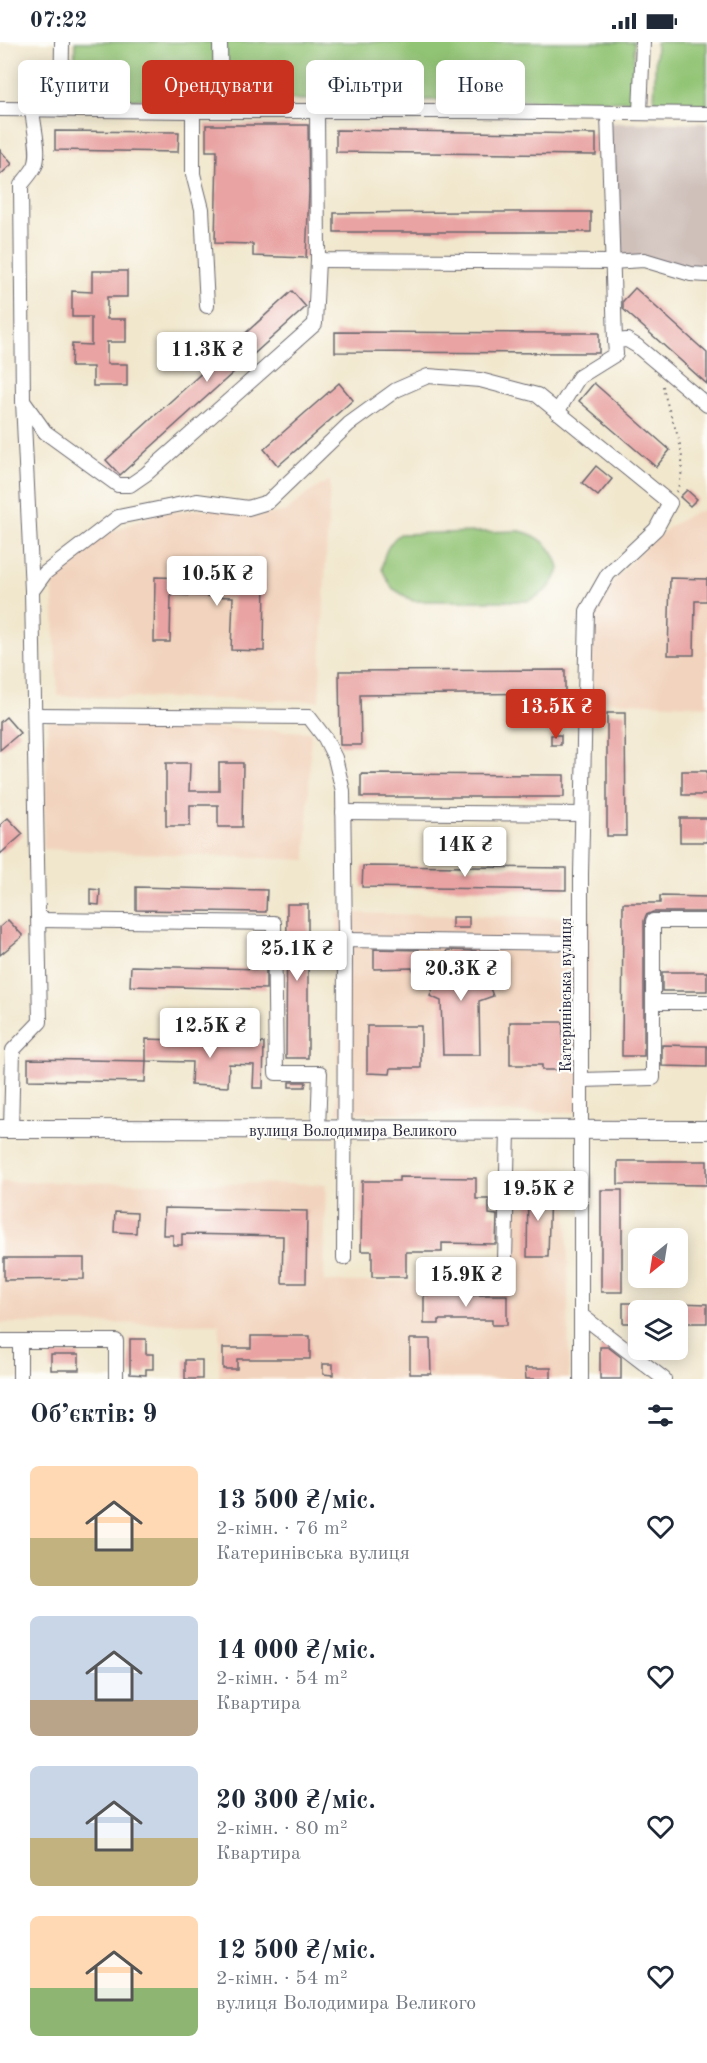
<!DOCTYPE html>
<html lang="uk">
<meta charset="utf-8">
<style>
body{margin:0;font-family:"Old Standard TT",serif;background:#f2f2f3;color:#1f2937;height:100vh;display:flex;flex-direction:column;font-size:22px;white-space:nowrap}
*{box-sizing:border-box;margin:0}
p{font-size:20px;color:#747a83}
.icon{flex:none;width:33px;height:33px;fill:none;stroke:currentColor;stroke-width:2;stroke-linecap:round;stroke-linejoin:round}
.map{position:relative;height:1337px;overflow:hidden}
.panel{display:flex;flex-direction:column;background:#fff;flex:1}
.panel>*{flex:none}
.hud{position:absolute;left:18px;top:18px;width:672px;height:54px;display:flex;gap:12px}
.needle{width:39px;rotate:210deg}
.controls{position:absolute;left:628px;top:1186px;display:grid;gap:12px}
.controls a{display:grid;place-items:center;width:60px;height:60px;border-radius:9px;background:#fff;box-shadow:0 3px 15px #0003;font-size:30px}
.price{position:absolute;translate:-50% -51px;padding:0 14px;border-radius:6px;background:#fff;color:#222;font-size:20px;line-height:39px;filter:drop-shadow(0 2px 3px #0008)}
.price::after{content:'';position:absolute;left:50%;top:36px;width:18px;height:14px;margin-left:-9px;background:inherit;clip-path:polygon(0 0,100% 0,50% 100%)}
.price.selected{background:#c8321e;color:#fff}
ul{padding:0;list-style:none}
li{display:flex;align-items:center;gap:18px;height:150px;padding:0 30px}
li span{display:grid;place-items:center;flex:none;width:168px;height:120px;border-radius:9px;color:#555}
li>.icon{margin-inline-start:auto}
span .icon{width:72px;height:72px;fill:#fffc;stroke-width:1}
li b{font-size:26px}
h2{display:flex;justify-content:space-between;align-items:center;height:72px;padding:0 30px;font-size:26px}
.pill{padding:0 21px;border-radius:9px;background:#fff;box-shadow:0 3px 15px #0003;font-size:21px;line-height:54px}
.pill.selected{background:#c8321e;color:#fff}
.status{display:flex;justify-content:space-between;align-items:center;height:42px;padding:0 30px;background:#fff;direction:ltr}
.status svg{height:16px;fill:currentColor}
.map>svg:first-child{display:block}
.built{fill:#f2d4be}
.industrial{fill:#cfc0ba}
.green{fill:#92c474;stroke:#5a7358;stroke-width:1.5}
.building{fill:#e8a3a2}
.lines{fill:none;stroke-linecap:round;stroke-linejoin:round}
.minor-casing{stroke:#6a676e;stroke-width:16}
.major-casing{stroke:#6a676e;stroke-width:20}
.path{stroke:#6a676e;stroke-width:2;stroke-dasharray:1.5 4.5;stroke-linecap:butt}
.minor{stroke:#fff;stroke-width:14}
.major{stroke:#fff;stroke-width:18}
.labels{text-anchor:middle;stroke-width:4.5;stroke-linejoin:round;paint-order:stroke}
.street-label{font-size:16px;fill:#22223b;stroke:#fdfcf7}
</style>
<div class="status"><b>07:22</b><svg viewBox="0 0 49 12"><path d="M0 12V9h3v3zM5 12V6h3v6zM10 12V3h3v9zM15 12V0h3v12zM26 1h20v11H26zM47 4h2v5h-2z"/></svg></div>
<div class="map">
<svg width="707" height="1337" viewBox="0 0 707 1337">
<rect width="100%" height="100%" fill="#fdfcf7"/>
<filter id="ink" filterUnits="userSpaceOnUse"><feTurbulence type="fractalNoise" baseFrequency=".0167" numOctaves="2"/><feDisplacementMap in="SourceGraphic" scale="12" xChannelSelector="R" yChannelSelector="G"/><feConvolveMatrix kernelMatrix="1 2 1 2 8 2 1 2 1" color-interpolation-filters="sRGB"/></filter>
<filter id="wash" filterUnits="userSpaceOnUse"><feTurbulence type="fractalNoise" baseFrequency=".008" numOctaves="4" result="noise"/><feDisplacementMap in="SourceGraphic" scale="24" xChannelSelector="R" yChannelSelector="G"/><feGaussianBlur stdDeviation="1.35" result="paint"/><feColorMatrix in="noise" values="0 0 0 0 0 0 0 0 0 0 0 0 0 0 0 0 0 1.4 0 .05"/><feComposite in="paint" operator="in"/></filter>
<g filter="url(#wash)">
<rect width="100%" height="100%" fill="#f1e7cd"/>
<g class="built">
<path d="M330 438 319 659 58 654 52 538 101 495 157 471 218 466 252 475 287 469 309 451Z"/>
<path d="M707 467V664L593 658 590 575 614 539 637 513 671 484 691 472Z"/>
<path d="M48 679 311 690 306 818 43 807Z"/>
<path d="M337 871 591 876 590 1070 337 1071Z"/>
<path d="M515 1128H567L569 1337H219V1282L0 1281V1140L326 1142 324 1240 514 1239Z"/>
</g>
<path class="industrial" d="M608 81H707V233L644 218 611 220Z"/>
<g class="green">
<path d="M75 0H634L633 59 74 57Z"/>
<path d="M656 0H707V65L654 64Z"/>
<path d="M520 489C540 493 555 507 559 527 553 545 544 552 527 559H413L392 546 382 527C383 512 388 501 400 492Z"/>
</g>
<g id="blocks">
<g class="building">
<path d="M206 83H308L309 150 306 216 253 214V202L215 201 217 109H206Z"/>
<path d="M336 88 596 92V113L336 110Z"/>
<path d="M55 89 179 90 178 110 55 108Z"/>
<path d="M0 108 12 122 0 133Z"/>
<path d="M464 170H591V190H334V171Z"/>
<path d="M92 229H127V255H107V277H126V300H107V322H127V344H93V325H71L72 302 91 303V275H72V249L92 250Z"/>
<path d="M635 246 707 311V342L623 267V259Z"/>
<path d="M292 249 306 265 120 433 106 418Z"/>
<path d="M335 290 599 291V311L335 310Z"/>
<path d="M339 341 353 358 278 424 264 407Z"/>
<path d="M594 341 670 408 656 425 579 359Z"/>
<path d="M596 424 612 437 598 454 582 441Z"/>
<path d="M687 448 697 457 690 464 680 455Z"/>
<path d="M155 535 265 538 264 609 231 608 233 555 171 553 170 600H154Z"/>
<path d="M670 536 707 537V559H695L694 613H668Z"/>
<path d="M565 628V651L360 653 361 703H340L339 629Z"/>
<path d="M607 671H625L626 794H607Z"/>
<path d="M6 675 20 691 0 708V680Z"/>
<rect x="551" y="693" width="10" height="10"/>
<path d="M166 721H190L189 749H219V721H243L242 785H218V763H190V784H166Z"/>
<rect x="682" y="729" width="25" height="24"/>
<path d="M361 732 564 733V755H361Z"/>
<path d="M8 776 23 792 0 812V783Z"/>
<rect x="680" y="776" width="27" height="24"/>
<path d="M363 824 566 826V848L362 845Z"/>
<path d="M136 845 267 848 266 870 136 868Z"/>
<path d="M90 847 100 848 99 863 90 862Z"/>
<path d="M660 854 707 855V870H653L646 873 644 879V1014H622L623 861H660Z"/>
<path d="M287 862H308V1016H286Z"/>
<rect x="452" y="875" width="17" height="11"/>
<path d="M8 878 23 894 0 913V885Z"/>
<path d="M374 907 419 908 420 938 412 926 374 927Z"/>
<path d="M448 908 476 909 493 954 479 959 480 1013H443L441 959 430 954Z"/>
<path d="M131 924 266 927V947L130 944Z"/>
<rect x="662" y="930" width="45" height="19"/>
<path d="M510 980H563V1028H542V1023H510Z"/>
<path d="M367 984H421V1026H391L390 1032 367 1031Z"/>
<path d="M146 997 264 1001 263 1046H253L254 1023 229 1022 228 1045 191 1043 192 1020 146 1019Z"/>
<path d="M662 1003 707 1004V1025L662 1024Z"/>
<path d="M28 1017 146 1019 145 1040 28 1038Z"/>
<path d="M289 1040H306L305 1045H289Z"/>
<path d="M618 1119H707V1143L618 1142Z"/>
<path d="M399 1135 476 1136V1157H489V1172L497 1173 496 1202 442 1201V1210H406V1235H372V1209H361L362 1139H399Z"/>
<path d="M528 1146H550L548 1215H527Z"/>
<rect x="601" y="1148" width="21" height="102"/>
<path d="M164 1166 307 1169 306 1241H282L283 1194 182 1192V1203H173V1193H163Z"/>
<path d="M115 1170 137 1171 136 1191 114 1190Z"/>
<path d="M4 1216H84V1237L4 1238Z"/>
<path d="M424 1253H507V1283H492V1278H439V1282H424Z"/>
<rect x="623" y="1261" width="16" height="20"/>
<path d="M678 1261 707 1262V1281H678Z"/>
<path d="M251 1294H310V1317H237V1327H223V1306H251Z"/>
<path d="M130 1297H146V1312H153V1327H146V1333L130 1332Z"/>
<path d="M410 1297H430L431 1332H410Z"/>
<path d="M600 1305H608L621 1315V1337H600Z"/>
<rect x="51" y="1312" width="28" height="16"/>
<rect x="185" y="1318" width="17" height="19"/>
<path d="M323 1322H333V1333L323 1332Z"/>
<path d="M525 1326H551V1337H526Z"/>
</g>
</g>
</g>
<g filter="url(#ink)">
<use href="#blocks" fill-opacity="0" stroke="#6a676e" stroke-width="1.5"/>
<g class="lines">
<g class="minor-casing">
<g id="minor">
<path d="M220 0 221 69"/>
<path d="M0 67 193 69H469L707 72"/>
<path d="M32 67C33 83 41 110 35 124 32 130 26 137 21 143L23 359 45 390 118 443H130L146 432 315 282 318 218"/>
<path d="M61 68 62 0"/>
<path d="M317 68 318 218 611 220 644 218 691 232 707 233"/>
<path d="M193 69V132L202 167 207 264"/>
<path d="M640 70 643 0"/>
<path d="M608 71 615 299"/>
<path d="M23 359 32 549"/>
<path d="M557 370 579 335 616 312 615 299 627 298 637 304 707 363"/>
<path d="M35 673 309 675 325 696 335 716 343 749 345 898"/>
<path d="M343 770 582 772"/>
<path d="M39 878 274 881 276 1031H320L318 1088"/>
<path d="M653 960H707"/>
<path d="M582 1038 653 1036V879H707"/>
<path d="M11 1087 13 1008 40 980 32 549 45 531 118 475 197 459 248 466 268 460 349 382 396 348 428 334 480 338 537 353 670 461 656 487 608 532 587 569 581 832V1337"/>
<path d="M344 1216 345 898 581 901"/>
<path d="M505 1219 508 1087"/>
<path d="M581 1273 664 1337"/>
<path d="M0 1299H116V1337"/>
<path d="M20 1337V1299"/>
</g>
</g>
<g class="major-casing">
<path id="major" d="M0 1087 707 1088"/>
</g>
<path class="path" d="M663 344C670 384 693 409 676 451"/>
<use href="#minor" class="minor"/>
<use href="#major" class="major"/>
</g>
</g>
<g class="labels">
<g class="street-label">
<text transform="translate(565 953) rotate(-90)" y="6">Катеринівська вулиця</text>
<text x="353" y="1094">вулиця Володимира Великого</text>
</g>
</g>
</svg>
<div class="controls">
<a><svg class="needle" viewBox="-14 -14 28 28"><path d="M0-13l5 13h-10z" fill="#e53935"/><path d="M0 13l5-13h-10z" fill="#747a83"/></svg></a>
<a><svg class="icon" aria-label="layers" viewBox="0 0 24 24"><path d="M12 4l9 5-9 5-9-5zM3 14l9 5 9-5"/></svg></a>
</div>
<b class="price" style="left:207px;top:341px">11.3K ₴</b>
<b class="price" style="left:217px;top:565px">10.5K ₴</b>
<b class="price selected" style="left:556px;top:698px">13.5K ₴</b>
<b class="price" style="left:465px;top:836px">14K ₴</b>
<b class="price" style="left:297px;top:940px">25.1K ₴</b>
<b class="price" style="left:461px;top:960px">20.3K ₴</b>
<b class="price" style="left:210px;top:1017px">12.5K ₴</b>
<b class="price" style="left:538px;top:1180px">19.5K ₴</b>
<b class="price" style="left:466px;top:1266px">15.9K ₴</b>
<div class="hud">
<a class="pill">Купити</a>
<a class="pill selected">Орендувати</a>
<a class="pill">Фільтри</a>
<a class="pill">Нове</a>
</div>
</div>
<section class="panel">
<h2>Об’єктів: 9<svg class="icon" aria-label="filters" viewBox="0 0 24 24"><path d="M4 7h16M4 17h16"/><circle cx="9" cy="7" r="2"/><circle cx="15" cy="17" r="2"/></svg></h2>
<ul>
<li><span style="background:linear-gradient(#ffd9b3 60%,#c2b280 0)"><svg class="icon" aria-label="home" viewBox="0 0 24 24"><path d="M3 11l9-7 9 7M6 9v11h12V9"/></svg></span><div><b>13 500 ₴/міс.</b><p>2-кімн. · 76 m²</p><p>Катеринівська вулиця</p></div><svg class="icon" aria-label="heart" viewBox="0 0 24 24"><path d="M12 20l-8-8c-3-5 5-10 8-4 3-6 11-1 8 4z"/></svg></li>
<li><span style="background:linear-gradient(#c9d6e8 70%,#b9a48a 0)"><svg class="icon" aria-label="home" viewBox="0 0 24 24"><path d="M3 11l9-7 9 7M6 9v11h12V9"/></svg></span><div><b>14 000 ₴/міс.</b><p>2-кімн. · 54 m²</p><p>Квартира</p></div><svg class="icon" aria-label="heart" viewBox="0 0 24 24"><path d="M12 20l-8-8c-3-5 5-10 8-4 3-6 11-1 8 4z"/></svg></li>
<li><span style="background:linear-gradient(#c9d6e8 60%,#c2b280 0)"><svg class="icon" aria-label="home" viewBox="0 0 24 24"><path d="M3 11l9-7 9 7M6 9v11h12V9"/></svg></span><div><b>20 300 ₴/міс.</b><p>2-кімн. · 80 m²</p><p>Квартира</p></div><svg class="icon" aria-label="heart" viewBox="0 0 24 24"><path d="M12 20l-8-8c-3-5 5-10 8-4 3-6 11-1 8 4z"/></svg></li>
<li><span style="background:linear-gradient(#ffd9b3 60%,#8fb573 0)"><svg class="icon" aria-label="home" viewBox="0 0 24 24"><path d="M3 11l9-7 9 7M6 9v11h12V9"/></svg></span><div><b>12 500 ₴/міс.</b><p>2-кімн. · 54 m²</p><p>вулиця Володимира Великого</p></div><svg class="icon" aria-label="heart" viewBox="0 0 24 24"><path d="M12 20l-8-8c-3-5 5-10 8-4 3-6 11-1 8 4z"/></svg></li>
</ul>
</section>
